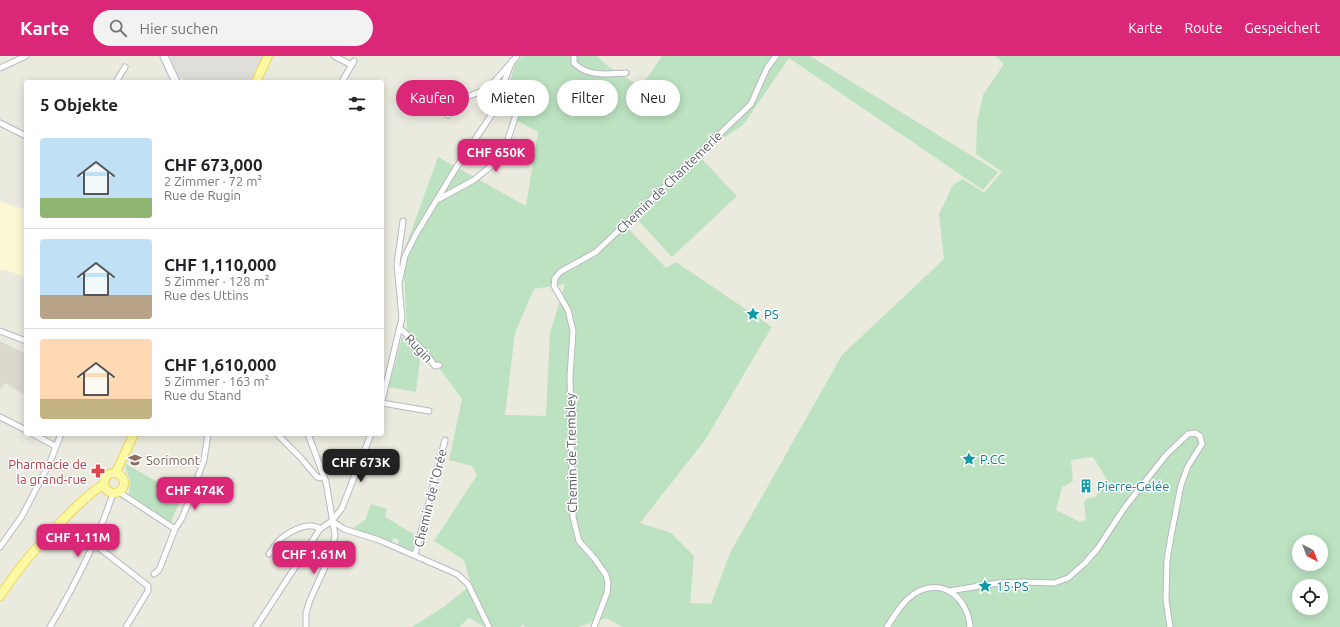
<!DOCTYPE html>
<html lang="de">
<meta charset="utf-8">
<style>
body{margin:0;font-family:Ubuntu,sans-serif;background:#f2f2f2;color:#202124;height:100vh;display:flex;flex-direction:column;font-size:15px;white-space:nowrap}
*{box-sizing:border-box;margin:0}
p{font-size:13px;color:#757577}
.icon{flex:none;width:22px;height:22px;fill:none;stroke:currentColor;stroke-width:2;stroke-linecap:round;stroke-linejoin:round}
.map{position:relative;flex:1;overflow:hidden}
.drawer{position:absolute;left:24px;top:24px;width:360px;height:356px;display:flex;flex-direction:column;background:#fff;border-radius:4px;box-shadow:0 2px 10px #0003}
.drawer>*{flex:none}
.banner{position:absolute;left:396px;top:24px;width:380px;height:36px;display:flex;gap:8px}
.needle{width:26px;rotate:138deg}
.fabs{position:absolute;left:1292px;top:479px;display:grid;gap:8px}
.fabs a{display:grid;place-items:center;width:36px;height:36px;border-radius:50%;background:#fff;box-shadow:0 2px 10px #0003;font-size:20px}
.price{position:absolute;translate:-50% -34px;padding:0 9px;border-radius:8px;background:#db2777;color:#fff;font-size:13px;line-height:26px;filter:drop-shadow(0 1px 2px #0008)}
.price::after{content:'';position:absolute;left:50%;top:24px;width:12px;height:9px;margin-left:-6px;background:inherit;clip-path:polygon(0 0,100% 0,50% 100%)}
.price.active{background:#222;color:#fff}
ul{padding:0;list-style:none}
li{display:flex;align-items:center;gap:12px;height:100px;padding:0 16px}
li+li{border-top:1px solid #e0e0e0}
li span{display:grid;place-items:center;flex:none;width:112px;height:80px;border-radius:4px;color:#555}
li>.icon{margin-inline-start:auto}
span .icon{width:48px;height:48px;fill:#fffc;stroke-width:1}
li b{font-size:17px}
h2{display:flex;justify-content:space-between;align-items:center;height:48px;padding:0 16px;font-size:17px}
.pill{padding:0 14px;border-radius:18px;background:#fff;box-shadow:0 2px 10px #0003;font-size:14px;line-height:36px}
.pill.active{background:#db2777;color:#fff}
header{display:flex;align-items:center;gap:24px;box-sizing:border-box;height:56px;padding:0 20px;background:#db2777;color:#fff}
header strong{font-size:19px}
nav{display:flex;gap:22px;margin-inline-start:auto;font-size:14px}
.search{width:280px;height:36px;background:#f2f2f2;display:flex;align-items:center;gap:10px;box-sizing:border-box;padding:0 14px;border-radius:22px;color:#757577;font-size:15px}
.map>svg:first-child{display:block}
.commercial{fill:#fcf8d3}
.industrial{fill:#deddd7}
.education{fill:#dbd9cd}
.green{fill:#bce2c1;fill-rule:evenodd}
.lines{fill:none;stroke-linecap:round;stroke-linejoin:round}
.minor-casing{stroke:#b7b9be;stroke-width:7}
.secondary-casing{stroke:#b8bac1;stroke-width:9}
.primary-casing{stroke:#ebd658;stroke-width:10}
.minor{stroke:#fff;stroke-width:5}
.secondary{stroke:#fff;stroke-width:7}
.primary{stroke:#fbf9a4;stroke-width:8}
.labels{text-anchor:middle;stroke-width:3;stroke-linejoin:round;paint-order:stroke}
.street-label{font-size:13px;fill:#585b60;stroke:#fff}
.culture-label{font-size:13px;fill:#0d838f;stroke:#fff;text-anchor:start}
.education-label{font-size:13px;fill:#785e54;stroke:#fff;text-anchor:start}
.health-label{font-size:13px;fill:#be3a42;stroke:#fff;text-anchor:end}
</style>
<header>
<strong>Karte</strong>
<div class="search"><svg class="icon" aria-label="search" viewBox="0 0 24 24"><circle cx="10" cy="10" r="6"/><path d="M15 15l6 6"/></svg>Hier suchen</div>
<nav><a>Karte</a><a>Route</a><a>Gespeichert</a></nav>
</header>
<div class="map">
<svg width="1340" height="571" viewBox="0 0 1340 571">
<rect width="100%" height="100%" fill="#ebeadf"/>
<path class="commercial" d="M0 145 26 154V221L2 213 0 215Z"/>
<path class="industrial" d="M170 0H263L251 26H188L178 20Z"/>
<path class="education" d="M0 285 26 298V340L5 327 0 334Z"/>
<g class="green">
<path d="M523 0H597L609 11 641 31 662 0H810L998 116 983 134 789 2 744 68 699 99 625 169 666 212 676 206 772 271 705 384 640 467 671 477 694 500 690 547 711 548 730 497 842 299 944 203 939 158 953 129 963 123 984 137 1002 116 976 98 977 66 983 39 1004 8 995 0H1340V571H623L606 562 578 571H525L524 569 519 571H485L469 562 459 571H412L445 550 471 529 464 504 434 485 477 419 472 410 449 404 462 343 425 293 407 274 403 198 438 101 526 150 538 76 501 56 515 8ZM565 228 550 277 546 360 505 359 515 277 534 233ZM1093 401 1106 422 1096 441 1086 443 1084 447 1086 464 1080 466 1056 454 1062 431 1073 425 1071 404ZM1299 486H1321V508H1299ZM1299 530H1321V552H1299Z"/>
<path d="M700 101 737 140 672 201 635 161Z"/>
<path d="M402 281 421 294 416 336 389 331Z"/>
<path d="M126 408 182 440 170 468 130 441C128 436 130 430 130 425 129 418 125 415 126 408Z"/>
<path d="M371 448 387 453 385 461 417 480 413 494 411 495 400 490 398 488 399 484 394 482 391 487 353 472 365 464Z"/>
</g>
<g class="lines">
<g class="minor-casing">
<g id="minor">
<path d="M334 0 352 9"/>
<path d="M574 0V7C588 21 607 18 626 17"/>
<path d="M0 12 26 0"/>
<path d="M343 24 354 5"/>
<path d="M116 26 125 11"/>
<path d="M448 59 459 44 482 35 495 25 517 0"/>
<path d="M0 67 26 80"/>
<path d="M439 143 474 124 502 101 516 59"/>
<path d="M399 227 405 200 416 178 456 112 492 58 512 5"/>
<path d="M400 272 425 296 435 310 439 309"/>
<path d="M0 275 26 285"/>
<path d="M382 345 402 262 397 208 403 165"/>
<path d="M382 347 429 355"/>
<path d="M0 361 26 374"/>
<path d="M33 378 55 390"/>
<path d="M277 378 300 401 317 421 320 422"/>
<path d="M119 436 175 473"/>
<path d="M332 465 344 473 379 484 457 518 468 528 489 571"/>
<path d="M93 487 148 530V535L126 571"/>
<path d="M0 491 22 460 50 406 61 378"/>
<path d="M269 498C273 493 277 485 283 481 293 474 309 465 320 473"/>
<path d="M415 499 445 384"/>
<path d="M154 518 159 514 175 473 182 462 189 445 204 404 208 378"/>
<path d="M949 535 998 527 1022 526 1054 527 1068 522 1085 507 1098 492 1125 451 1166 399 1188 378 1195 377 1200 380 1202 388 1188 410 1181 429 1171 480 1167 504 1166 544 1170 571"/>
<path d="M50 571C75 529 98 484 113 437"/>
<path d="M256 571 320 473 332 465 342 452 371 378"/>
<path d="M306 571V557L310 544 331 498 335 479 326 426 308 378"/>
<path d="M594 571 607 537 608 527 606 519 595 503 579 485 573 461 570 320 573 275 568 254 554 230 555 222 560 216 596 196 751 48 767 12 776 0"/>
<path d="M887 571C895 559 902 546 914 538 942 520 968 542 970 571"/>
</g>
</g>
<g class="secondary-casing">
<path id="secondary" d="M164 0 176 26"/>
</g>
<g class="primary-casing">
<g id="primary">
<path d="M256 26 268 0"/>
<path d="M116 416 134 378"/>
<circle cx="114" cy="427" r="10"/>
<path d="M0 540C19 511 40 486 65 462 77 450 89 437 104 428"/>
</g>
</g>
<use href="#minor" class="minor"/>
<use href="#secondary" class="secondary"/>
<use href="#primary" class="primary"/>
</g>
<defs>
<g id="sight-bare" transform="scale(1.08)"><path d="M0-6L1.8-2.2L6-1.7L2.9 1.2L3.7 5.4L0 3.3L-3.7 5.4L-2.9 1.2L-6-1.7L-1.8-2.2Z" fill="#0f9aa8" stroke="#fff" stroke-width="2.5" paint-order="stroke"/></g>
<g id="school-bare" transform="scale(1.08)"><path d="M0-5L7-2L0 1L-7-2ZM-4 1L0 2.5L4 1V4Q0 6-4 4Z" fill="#8d6e63" stroke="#fff" stroke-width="2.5" paint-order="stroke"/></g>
<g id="pharmacy-bare" transform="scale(1.08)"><path d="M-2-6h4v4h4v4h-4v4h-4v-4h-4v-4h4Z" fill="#e0444e" stroke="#fff" stroke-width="2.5" paint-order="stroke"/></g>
<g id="building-bare" transform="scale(1.08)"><path d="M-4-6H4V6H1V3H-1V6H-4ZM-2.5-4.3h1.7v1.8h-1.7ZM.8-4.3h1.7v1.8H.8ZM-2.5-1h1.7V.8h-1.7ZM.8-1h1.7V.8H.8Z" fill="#0f9aa8" stroke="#fff" stroke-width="2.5" paint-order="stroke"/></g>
</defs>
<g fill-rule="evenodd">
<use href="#sight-bare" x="753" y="258"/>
<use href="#sight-bare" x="969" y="403"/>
<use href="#school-bare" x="135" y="404"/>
<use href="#pharmacy-bare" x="98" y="415"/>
<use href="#building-bare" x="1086" y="430"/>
<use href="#sight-bare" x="985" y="530"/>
</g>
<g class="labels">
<g class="street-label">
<text transform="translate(669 126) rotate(-44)" y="5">Chemin de Chantemerle</text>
<text transform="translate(419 292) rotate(47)" y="5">Rugin</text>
<text transform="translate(571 397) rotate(-91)" y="5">Chemin de Trembley</text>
<text transform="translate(430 442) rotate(-76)" y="5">Chemin de l'Orée</text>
</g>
<g class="culture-label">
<text x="764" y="263">PS</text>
<text x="980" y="408">P.CC</text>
<text x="1097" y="435">Pierre-Gelée</text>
<text x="996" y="535">15·PS</text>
</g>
<g class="education-label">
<text x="146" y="409">Sorimont</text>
</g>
<g class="health-label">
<text x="87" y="413">Pharmacie de<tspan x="87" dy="15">la grand-rue</tspan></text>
</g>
</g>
</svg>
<div class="fabs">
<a><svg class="needle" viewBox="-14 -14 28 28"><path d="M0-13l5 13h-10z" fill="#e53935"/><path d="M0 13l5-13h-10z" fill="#757577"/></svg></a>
<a><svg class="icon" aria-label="locate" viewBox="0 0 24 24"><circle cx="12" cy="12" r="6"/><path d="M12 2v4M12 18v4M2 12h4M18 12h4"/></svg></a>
</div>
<b class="price" style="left:496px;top:117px">CHF 650K</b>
<b class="price active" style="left:361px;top:427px">CHF 673K</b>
<b class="price" style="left:195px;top:455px">CHF 474K</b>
<b class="price" style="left:78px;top:502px">CHF 1.11M</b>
<b class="price" style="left:314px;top:519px">CHF 1.61M</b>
<div class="banner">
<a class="pill active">Kaufen</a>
<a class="pill">Mieten</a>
<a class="pill">Filter</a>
<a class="pill">Neu</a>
</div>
<section class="drawer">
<h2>5 Objekte<svg class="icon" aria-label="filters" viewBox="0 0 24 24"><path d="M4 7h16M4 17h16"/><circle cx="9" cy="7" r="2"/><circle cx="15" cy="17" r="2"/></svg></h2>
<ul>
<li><span style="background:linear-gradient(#bfe0f5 75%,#8fb573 0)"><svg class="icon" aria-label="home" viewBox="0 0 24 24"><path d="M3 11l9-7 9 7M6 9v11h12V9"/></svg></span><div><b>CHF 673,000</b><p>2 Zimmer · 72 m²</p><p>Rue de Rugin</p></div></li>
<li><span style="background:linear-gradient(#bfe0f5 70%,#b9a48a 0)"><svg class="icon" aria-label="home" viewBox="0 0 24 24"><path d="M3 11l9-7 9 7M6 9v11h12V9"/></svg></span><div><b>CHF 1,110,000</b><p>5 Zimmer · 128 m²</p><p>Rue des Uttins</p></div></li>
<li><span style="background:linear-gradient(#ffd9b3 75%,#c2b280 0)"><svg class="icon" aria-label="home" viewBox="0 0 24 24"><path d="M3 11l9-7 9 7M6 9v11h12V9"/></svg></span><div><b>CHF 1,610,000</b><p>5 Zimmer · 163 m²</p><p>Rue du Stand</p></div></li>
</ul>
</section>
</div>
